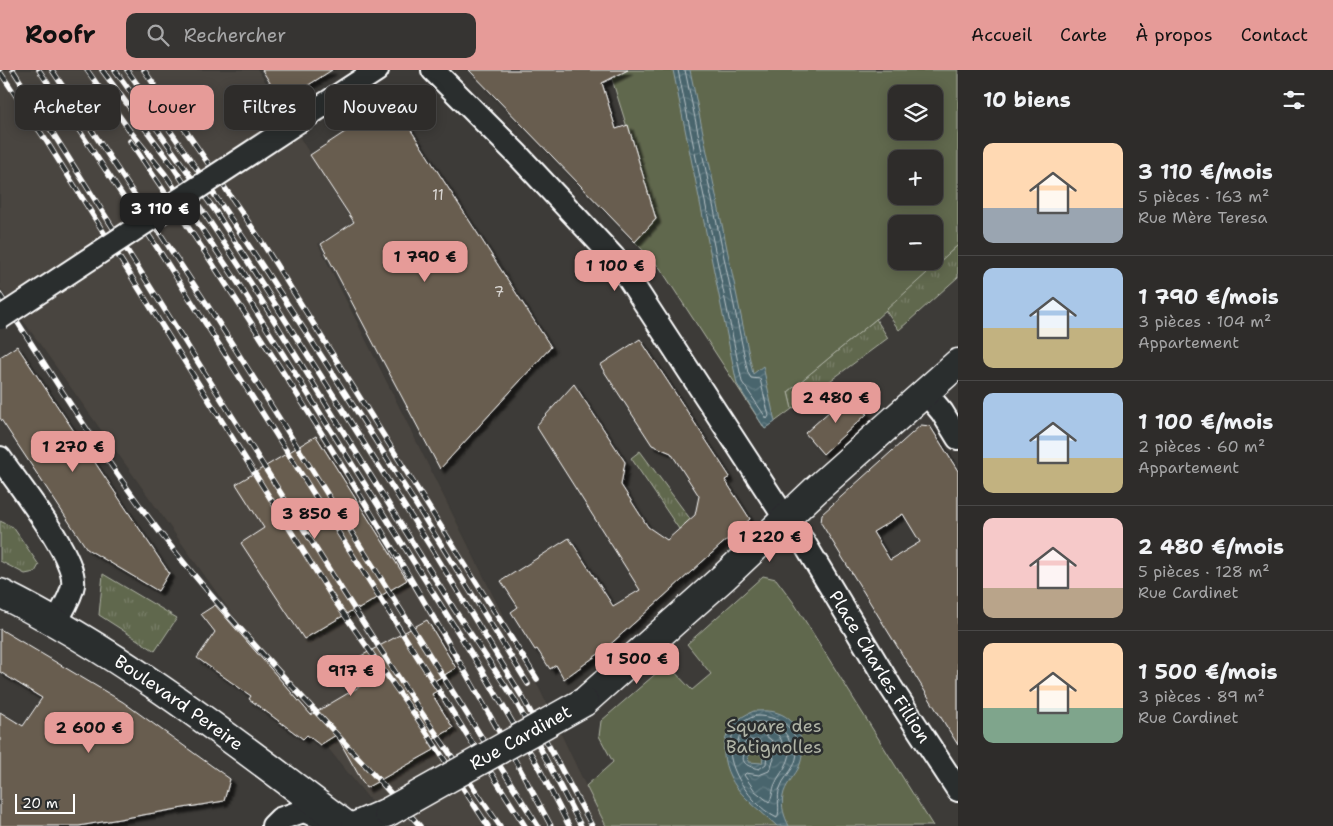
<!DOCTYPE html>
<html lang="fr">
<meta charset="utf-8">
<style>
body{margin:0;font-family:"Shantell Sans",sans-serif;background:#363432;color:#f1f3f6;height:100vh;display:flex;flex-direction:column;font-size:19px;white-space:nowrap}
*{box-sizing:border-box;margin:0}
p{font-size:16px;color:#a7a7a8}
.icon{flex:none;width:28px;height:28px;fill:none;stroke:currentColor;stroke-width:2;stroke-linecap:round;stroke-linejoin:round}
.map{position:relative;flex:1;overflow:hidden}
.panel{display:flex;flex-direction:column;background:#2e2c2a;width:375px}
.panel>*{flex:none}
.hud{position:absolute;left:15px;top:15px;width:475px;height:45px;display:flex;gap:10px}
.controls{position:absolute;left:888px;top:15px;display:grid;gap:10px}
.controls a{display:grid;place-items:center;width:55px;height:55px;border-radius:10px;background:#2e2c2a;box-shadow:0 2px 12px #0003,0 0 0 1px #494847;font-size:25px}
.scale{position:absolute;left:15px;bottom:12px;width:60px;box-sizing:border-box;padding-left:5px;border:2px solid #fff;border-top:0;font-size:14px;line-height:18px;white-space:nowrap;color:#fff;-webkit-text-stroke:4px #2a2d2e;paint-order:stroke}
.price{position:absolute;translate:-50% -42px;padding:0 11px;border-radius:10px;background:#e69b98;color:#111;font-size:16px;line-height:32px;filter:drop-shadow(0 1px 2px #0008)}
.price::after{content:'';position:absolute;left:50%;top:30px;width:15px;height:11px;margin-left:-8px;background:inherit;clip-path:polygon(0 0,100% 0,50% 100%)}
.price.current{background:#222;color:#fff}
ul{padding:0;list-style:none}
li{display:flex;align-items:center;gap:15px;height:125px;padding:0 25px}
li+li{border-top:1px solid #494847}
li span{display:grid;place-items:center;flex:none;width:140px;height:100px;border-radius:10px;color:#555}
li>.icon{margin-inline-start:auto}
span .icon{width:60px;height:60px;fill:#fffc;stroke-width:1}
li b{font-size:21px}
h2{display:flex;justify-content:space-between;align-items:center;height:60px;padding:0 25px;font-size:21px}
.tag{padding:0 18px;border-radius:10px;background:#2e2c2a;box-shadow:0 2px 12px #0003,0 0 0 1px #494847;font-size:18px;line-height:45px}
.tag.current{background:#e69b98;color:#111}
header{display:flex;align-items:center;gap:30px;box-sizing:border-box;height:70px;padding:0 25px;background:#e69b98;color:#111}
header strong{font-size:24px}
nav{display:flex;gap:28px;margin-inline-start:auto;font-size:18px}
.search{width:350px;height:45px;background:#363432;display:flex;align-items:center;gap:12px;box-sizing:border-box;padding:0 18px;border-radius:10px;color:#a7a7a8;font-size:19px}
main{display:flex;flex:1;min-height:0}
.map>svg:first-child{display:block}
.built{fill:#4a453f}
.grass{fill:url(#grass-tufts);stroke:#b0b4a6}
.green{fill:#61684e;stroke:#b0b4a6;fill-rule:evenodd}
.water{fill:url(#water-waves);stroke:#92a3a7;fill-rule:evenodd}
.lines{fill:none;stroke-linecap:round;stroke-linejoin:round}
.shore{stroke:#b6c1c5;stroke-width:1}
.building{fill:#685d4f;stroke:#fff;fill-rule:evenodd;filter:url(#shadow)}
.street-casing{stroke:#fff;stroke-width:26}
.secondary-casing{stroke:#fff;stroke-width:31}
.street{stroke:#2a2d2e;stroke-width:22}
.secondary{stroke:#2a2d2e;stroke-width:28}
.rail-casing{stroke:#fff;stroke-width:5.5}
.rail{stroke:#2a2d2e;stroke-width:4;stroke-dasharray:11;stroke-linecap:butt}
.street-bridge-casing{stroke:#fff;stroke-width:26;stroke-linecap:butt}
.secondary-bridge-casing{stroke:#fff;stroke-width:31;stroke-linecap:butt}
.street-bridge{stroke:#2a2d2e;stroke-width:22}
.secondary-bridge{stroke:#2a2d2e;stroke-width:28}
.labels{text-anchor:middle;stroke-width:5;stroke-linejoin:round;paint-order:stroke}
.number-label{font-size:15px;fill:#d9d6d3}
.street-label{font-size:18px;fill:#fff;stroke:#2a2d2e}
.park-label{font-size:18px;fill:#b0b4a6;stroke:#2a2d2e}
</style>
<header>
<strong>Roofr</strong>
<div class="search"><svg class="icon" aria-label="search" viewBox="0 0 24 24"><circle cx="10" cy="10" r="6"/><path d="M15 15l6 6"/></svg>Rechercher</div>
<nav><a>Accueil</a><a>Carte</a><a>À propos</a><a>Contact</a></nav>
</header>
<main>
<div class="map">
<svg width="958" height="756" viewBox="0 0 958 756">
<defs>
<pattern id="grass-tufts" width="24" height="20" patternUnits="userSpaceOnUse" patternTransform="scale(1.25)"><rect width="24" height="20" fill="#61684e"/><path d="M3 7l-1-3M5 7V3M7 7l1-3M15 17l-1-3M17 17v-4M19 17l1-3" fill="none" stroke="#797f69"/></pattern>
<pattern id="water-waves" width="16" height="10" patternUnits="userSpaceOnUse" patternTransform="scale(1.25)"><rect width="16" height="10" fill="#49656d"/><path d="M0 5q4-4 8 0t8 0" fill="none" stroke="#647c83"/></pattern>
<filter id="shadow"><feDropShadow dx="4.5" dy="4.5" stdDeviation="1" flood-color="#0009"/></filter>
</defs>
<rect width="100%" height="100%" fill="#3d3b38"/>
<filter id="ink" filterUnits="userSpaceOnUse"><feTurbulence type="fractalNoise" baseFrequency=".02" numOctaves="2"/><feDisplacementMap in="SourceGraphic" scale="10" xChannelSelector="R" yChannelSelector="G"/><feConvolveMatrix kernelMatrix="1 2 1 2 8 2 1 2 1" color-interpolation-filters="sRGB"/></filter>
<g filter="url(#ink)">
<path class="built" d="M0 0H258L352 152 318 174 536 612 605 756H391L324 673 0 218Z"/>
<g class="grass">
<path d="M958 175V207L899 260 885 240Z"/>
<path d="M876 249 888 268 792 339 788 322Z"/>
<path d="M640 381 691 450 679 459 631 388Z"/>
<path d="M0 451 13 457 39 495 35 502 25 504 0 491Z"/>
<path d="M103 504 177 548 155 581 99 545Z"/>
</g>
<g class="green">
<path d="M609 0H958V175L876 249 788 322 792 339 765 359 660 198 635 172 656 149ZM896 24H934V61H896ZM896 89H934V126H896ZM896 154H934V191H896Z"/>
<path d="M763 506 776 509 794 533 933 756H606L586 716 613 692 599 666 601 651 667 594 692 620 711 604 687 574Z"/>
</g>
<g class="water">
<path d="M673 0H690L753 304 763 296 775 352 765 359 737 314Z"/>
<path d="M754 641C762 641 770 640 778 643 800 650 808 679 798 699 793 708 785 715 783 726 781 737 784 746 789 756H777C764 744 748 732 737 718 716 689 719 654 754 641ZM752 681H757L763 687 762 693 749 692 748 686Z"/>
</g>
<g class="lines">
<g class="shore">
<path d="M678 0 742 312 767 349 769 346 760 309 751 308 748 303 685 0"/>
<path d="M755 646C784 645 806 664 794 695 790 703 783 709 780 718 776 727 781 741 777 748 744 732 702 665 755 646Z"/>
<path d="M756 652C779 651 797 666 788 691 785 699 778 706 775 714 772 720 773 728 769 732L755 721 744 705 746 703 759 705 769 701 774 689 772 681 758 670 747 671 739 679 736 677 741 661Z"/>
<path d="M764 660C773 659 783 666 782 676L779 677 764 664Z"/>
<path d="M758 676 767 684 766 694 759 699C745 696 737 691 749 677Z"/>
</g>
</g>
<g class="building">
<path d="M262 0H332L282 32Z"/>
<path d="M469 0H628L602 13 616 59 628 55 656 149 635 172Z"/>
<path d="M392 31 551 277 440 399 321 174 354 152 310 85Z"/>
<path d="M640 269 730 407 725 410 750 449 604 580 564 609 556 595 550 599 537 579 535 580 511 542 518 537 501 511 569 468 613 536 640 520 536 356 574 314 625 392 621 415 648 457 667 470 695 445 699 426 671 383 652 375 600 295Z"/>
<path d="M17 276 169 503 158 521 87 479 0 348V287Z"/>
<path d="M849 324 867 344 823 384 805 363Z"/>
<path d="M921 355 930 356 958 401V675L821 453 822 444ZM903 444 920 472 890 490 873 462Z"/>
<path d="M316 366 407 510 359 539 358 537 304 569 241 473 264 458 236 414Z"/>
<path d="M215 535 311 645 362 615 350 592 427 550 456 598 431 613 437 621 432 624 453 658 429 672 434 680 366 718 336 665 320 675 307 665 303 669 249 629 251 626 197 588 215 562 201 544Z"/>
<path d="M0 559 123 632 230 709 224 731 79 756H0V642L23 656 42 628 0 602Z"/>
</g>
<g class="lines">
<g class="street-casing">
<g id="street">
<path id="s1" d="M433 0 516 83 618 192 785 448 803 471 890 616 958 720"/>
<path d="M299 51 377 0"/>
<path d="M925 322 942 342 958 368"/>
<path d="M0 388C17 413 77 487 73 515 71 528 61 542 55 554"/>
<path d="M273 756 280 749 303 741 334 752"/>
</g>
</g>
<g class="secondary-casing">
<g id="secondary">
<path id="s2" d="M0 523C125 585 236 673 347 756"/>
<path d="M584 632 724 507 818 418 958 293"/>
<path d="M356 756 388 742"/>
</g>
</g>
<use href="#street" class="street"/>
<use href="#secondary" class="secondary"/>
<g class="rail-casing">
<g id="rail">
<path d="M13 0 344 523 417 636 500 756"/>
<path d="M39 0 162 185 525 756"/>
<path d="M52 0 208 236 538 756"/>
<path d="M87 0 130 61 165 104 240 216 483 602 537 694 569 756"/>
<path d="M102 0 172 95 250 212 454 539 515 630 581 756"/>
<path d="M115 0 216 142 430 476 523 628 592 756"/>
<path d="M127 0C270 198 399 407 528 614"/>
<path d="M144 0 260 169 537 609"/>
<path d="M0 2 47 72 334 530 417 648 488 756"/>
<path d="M130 71C281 292 424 520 551 756"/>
<path d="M0 225C58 314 114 407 181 489 256 582 341 666 420 756"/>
</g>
</g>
<use href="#rail" class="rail"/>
<g class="street-bridge-casing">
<path id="street-bridge" d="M0 248 299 51"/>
</g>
<g class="secondary-bridge-casing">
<g id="secondary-bridge">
<path id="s3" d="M388 742 584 632"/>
</g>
</g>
<use href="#street-bridge" class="street-bridge"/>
<use href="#secondary-bridge" class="secondary-bridge"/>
</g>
</g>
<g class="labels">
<g class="number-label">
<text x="438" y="130">11</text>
<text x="499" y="227">7</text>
</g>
<g class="street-label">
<text dy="6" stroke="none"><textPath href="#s1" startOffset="749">Place Charles Fillion</textPath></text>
<text dy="6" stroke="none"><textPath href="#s2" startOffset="210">Boulevard Pereire</textPath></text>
<text dy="6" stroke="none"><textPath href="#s3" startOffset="152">Rue Cardinet</textPath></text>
</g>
<g class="park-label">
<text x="774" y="662">Square des<tspan x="774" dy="21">Batignolles</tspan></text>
</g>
</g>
</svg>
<div class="controls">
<a><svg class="icon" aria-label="layers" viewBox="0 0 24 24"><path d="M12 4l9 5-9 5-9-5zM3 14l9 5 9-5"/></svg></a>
<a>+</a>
<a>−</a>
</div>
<div class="scale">20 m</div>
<b class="price current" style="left:160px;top:165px">3 110 €</b>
<b class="price" style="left:425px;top:213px">1 790 €</b>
<b class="price" style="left:615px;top:222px">1 100 €</b>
<b class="price" style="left:836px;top:354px">2 480 €</b>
<b class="price" style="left:73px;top:403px">1 270 €</b>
<b class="price" style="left:315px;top:470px">3 850 €</b>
<b class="price" style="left:770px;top:493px">1 220 €</b>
<b class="price" style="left:637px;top:615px">1 500 €</b>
<b class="price" style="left:351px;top:627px">917 €</b>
<b class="price" style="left:89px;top:684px">2 600 €</b>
<div class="hud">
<a class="tag">Acheter</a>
<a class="tag current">Louer</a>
<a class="tag">Filtres</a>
<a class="tag">Nouveau</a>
</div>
</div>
<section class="panel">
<h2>10 biens<svg class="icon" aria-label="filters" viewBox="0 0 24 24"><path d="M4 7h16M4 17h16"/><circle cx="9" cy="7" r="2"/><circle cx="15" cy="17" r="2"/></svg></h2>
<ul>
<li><span style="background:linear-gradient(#ffd9b3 65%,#9aa5b1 0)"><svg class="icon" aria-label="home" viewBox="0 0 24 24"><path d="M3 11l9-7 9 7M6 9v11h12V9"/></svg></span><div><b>3 110 €/mois</b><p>5 pièces · 163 m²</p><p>Rue Mère Teresa</p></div></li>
<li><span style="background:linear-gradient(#a9c7e8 60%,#c2b280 0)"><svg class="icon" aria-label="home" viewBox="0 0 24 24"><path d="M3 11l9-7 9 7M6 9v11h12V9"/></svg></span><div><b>1 790 €/mois</b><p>3 pièces · 104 m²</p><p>Appartement</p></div></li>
<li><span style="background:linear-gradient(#a9c7e8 65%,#c2b280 0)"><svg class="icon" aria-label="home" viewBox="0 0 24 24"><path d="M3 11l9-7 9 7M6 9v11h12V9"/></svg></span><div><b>1 100 €/mois</b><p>2 pièces · 60 m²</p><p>Appartement</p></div></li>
<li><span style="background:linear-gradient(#f6c9c9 70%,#b9a48a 0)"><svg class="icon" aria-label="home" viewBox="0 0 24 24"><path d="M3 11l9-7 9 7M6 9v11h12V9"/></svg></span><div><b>2 480 €/mois</b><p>5 pièces · 128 m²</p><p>Rue Cardinet</p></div></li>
<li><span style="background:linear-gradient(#ffd9b3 65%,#7fa58c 0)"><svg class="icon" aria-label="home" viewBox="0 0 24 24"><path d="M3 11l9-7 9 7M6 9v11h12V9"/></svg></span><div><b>1 500 €/mois</b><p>3 pièces · 89 m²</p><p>Rue Cardinet</p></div></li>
</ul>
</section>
</main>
